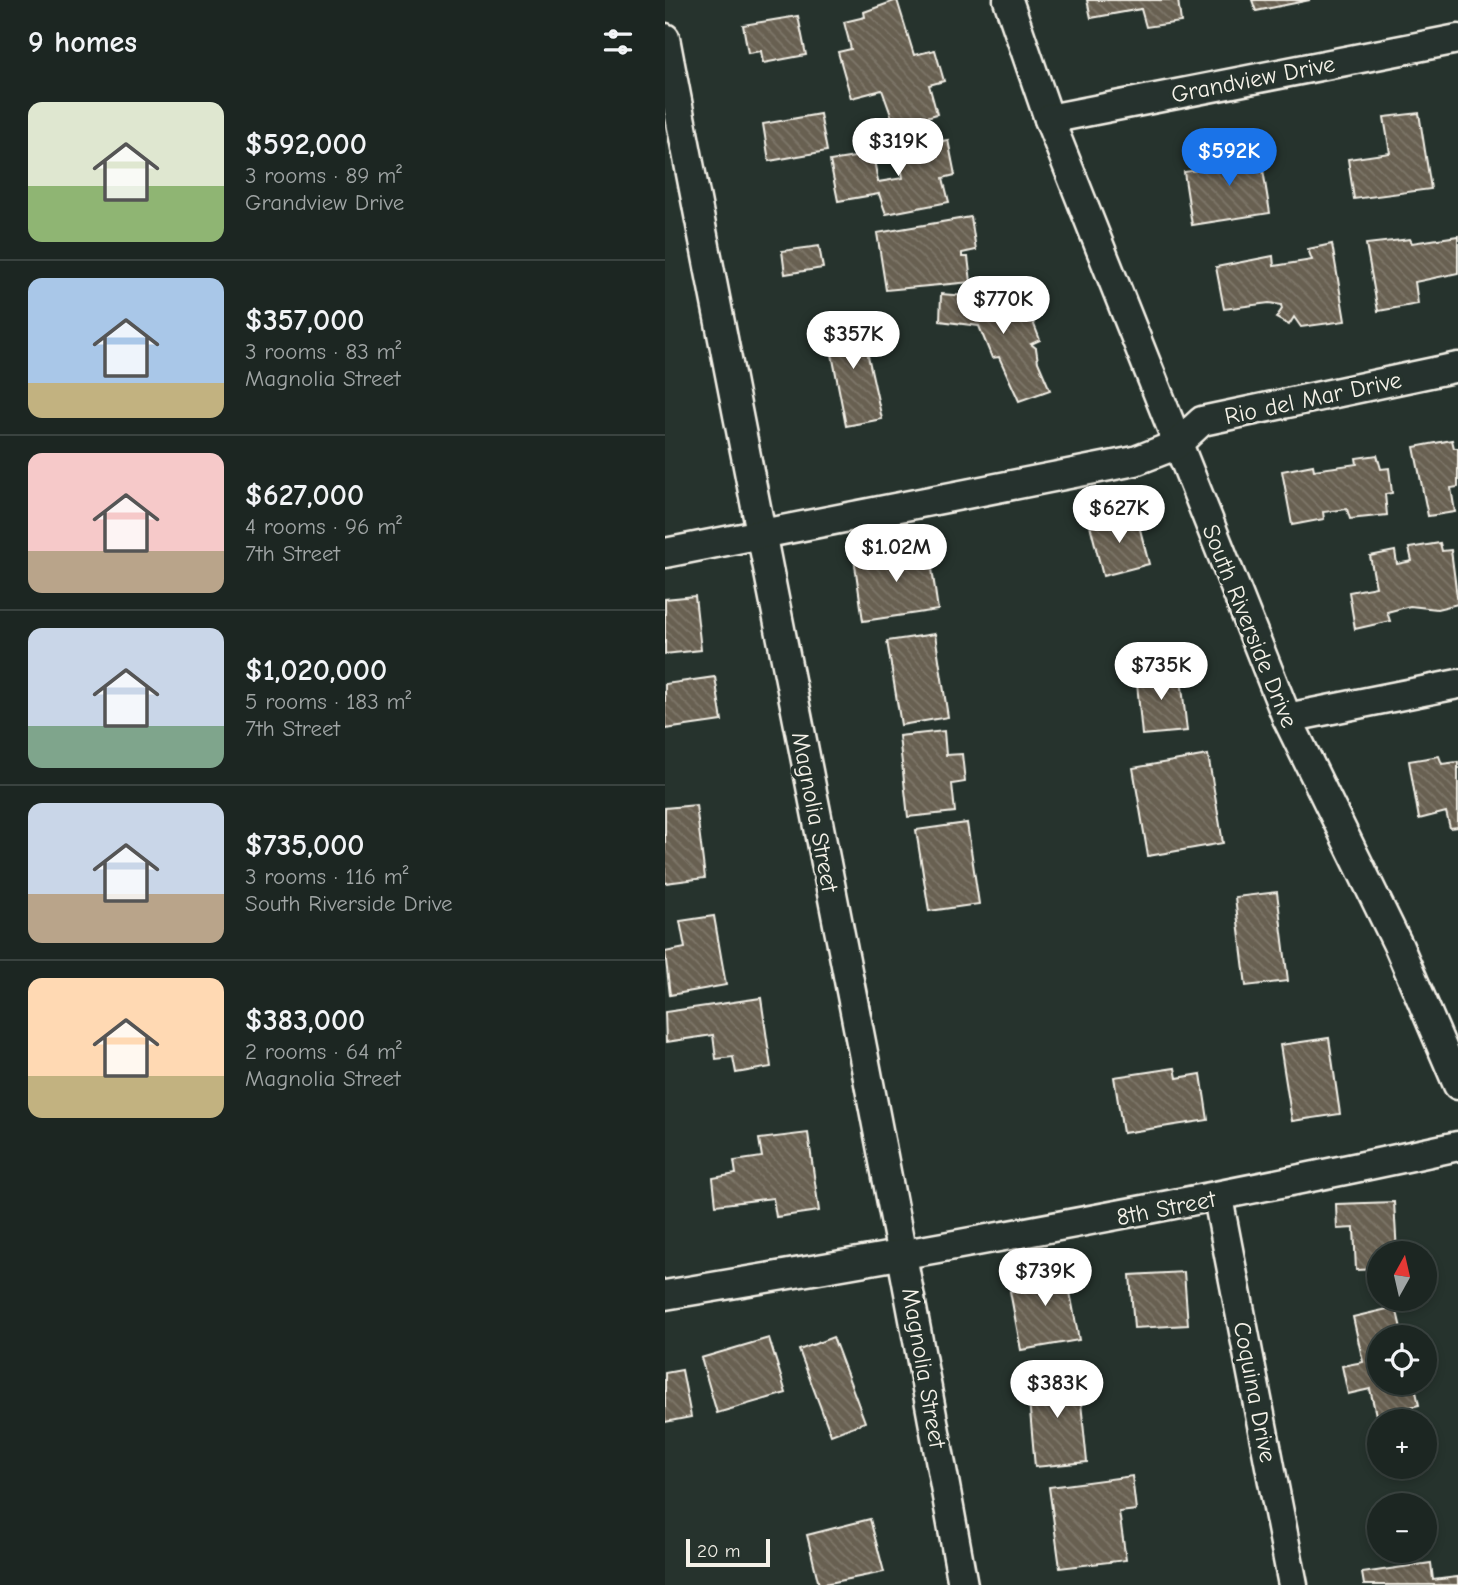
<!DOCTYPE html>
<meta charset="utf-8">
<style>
body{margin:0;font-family:"Comic Neue",sans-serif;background:#252e2a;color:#f1f3f6;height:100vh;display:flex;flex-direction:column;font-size:26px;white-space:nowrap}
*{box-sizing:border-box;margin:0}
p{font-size:23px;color:#a0a5a5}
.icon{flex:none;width:38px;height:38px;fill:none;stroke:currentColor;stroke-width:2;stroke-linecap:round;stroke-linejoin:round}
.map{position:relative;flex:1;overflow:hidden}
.side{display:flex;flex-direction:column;background:#1c2622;width:665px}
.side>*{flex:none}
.needle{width:46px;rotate:8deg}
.fabs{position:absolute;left:702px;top:1241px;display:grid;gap:14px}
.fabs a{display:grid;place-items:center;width:70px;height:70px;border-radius:50%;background:#1c2622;box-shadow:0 4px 10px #0003,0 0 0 2px #3a4340;font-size:35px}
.scale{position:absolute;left:21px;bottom:18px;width:84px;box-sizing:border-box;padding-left:7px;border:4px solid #f4f1e8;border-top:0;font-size:19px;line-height:24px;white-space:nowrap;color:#f4f1e8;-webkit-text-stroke:5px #26332d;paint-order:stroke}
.price{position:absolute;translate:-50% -60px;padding:0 16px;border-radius:24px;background:#fff;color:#222;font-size:23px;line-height:46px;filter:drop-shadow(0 2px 4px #0008)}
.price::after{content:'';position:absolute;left:50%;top:42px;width:21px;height:16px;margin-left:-10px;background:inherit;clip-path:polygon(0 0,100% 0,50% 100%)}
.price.on{background:#1a73e8;color:#fff}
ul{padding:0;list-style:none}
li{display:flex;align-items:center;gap:21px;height:175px;padding:0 28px}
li+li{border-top:2px solid #3a4340}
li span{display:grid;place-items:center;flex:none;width:196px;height:140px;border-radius:14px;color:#555}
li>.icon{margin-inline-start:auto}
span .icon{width:84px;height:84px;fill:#fffc;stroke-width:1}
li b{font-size:30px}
h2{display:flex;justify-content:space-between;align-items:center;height:84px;padding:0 28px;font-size:30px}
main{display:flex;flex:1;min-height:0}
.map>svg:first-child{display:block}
.building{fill:url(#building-back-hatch);stroke:#f4f1e8;stroke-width:2}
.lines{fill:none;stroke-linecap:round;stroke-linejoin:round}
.minor-casing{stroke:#f4f1e8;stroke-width:33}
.minor{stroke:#26332d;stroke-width:28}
.labels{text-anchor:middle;stroke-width:7;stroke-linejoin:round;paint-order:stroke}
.street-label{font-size:24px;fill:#f4f1e8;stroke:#26332d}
</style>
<main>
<section class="side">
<h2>9 homes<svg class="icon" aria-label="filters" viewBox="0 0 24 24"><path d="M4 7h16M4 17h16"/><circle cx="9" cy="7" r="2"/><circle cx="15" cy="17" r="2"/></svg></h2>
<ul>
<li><span style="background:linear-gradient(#dfe7d0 60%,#8fb573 0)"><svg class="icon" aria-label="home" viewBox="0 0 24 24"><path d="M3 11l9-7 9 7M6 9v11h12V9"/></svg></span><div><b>$592,000</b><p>3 rooms · 89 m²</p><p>Grandview Drive</p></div></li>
<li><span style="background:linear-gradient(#a9c7e8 75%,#c2b280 0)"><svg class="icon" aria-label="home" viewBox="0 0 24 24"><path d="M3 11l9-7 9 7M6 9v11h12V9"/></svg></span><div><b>$357,000</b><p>3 rooms · 83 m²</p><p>Magnolia Street</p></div></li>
<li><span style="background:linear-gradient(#f6c9c9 70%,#b9a48a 0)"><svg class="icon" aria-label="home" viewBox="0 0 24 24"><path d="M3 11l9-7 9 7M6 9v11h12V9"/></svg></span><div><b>$627,000</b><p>4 rooms · 96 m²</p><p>7th Street</p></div></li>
<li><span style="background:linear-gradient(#c9d6e8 70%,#7fa58c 0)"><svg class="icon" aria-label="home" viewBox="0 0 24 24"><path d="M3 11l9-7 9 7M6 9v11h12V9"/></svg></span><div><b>$1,020,000</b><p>5 rooms · 183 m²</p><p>7th Street</p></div></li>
<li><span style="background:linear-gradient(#c9d6e8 65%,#b9a48a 0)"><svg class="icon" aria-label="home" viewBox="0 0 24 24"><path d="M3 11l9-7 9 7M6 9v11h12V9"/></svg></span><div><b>$735,000</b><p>3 rooms · 116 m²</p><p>South Riverside Drive</p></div></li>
<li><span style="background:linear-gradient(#ffd9b3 70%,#c2b280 0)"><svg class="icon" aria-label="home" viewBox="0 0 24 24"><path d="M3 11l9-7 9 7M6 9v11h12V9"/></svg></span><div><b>$383,000</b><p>2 rooms · 64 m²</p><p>Magnolia Street</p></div></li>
</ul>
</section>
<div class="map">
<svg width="793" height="1585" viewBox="0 0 793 1585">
<defs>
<pattern id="building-back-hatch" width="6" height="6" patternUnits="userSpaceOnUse" patternTransform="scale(1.75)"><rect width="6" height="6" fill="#686051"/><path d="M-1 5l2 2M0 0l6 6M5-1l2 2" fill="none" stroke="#7e776a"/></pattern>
</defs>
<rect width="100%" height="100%" fill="#26332d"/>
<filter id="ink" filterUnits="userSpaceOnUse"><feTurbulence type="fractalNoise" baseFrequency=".0143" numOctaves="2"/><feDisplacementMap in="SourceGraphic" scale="14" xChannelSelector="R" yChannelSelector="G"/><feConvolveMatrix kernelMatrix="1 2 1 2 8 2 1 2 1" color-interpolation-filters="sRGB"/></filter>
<g filter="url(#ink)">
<g class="building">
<path d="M232 0 249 55 270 50 279 81 264 85 272 114 230 126 217 90 186 98 173 52 186 49 179 22 200 17 199 12Z"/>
<path d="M422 0H513L516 22 481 27 476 9 426 18Z"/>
<path d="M587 0H645L591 11Z"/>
<path d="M133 16 141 55 98 63 96 51 83 53 78 25Z"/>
<path d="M754 113 766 189 689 199 683 159 725 153 719 117Z"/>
<path d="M155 114 162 151 104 161 98 124Z"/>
<path d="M283 140 290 175 278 178 284 202 221 214 214 194 173 201 165 161 208 154 213 182 238 178 233 149Z"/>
<path d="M594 145 605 213 527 225 519 172 555 167 553 152Z"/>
<path d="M306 217 311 250 297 253V257H303L306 282 221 290 212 233Z"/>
<path d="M793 236V273L750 282 753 304 713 311 701 244 745 239 747 243Z"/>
<path d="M667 244 680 321 636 327 629 317 624 325 611 318 617 309 616 305 604 303 559 309 551 267 608 256 609 266 647 260 643 249Z"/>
<path d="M154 246 158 268 120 274 117 251Z"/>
<path d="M356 291 375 340 366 344 371 348 373 362 385 390 354 401 334 357 327 358 314 326 275 321 276 294 328 298Z"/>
<path d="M194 315 217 419 181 426 161 323Z"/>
<path d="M787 440 789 448H793V487L786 488 790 512 763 516 749 447Z"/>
<path d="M712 455 716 469 724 468 727 493 720 494 722 515 685 519 682 509 658 512 659 519 627 525 617 471 648 465 649 470 692 464 691 458Z"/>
<path d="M471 514 484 564 438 576 425 525Z"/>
<path d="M775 543 777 551 786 550 793 604 772 609 745 606 722 612 725 621 690 629 684 592 711 587 705 556 730 551 732 564 747 561 744 548Z"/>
<path d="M264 548 273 610 198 621 189 558Z"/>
<path d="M30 596 36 650 0 654V599Z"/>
<path d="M270 634 283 717 236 725 222 641Z"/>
<path d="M515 669 522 731 477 735 471 673Z"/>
<path d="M50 677 57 721 0 729V684Z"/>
<path d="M279 731 281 755 297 754 300 782 287 784 290 812 243 817 234 736Z"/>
<path d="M543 755 558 843 483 856 468 768Z"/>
<path d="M774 756 777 764 793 762V827L785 828 781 812 754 819 744 761Z"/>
<path d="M31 805 40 878 0 883V808Z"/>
<path d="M302 823 314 904 264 911 251 830Z"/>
<path d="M612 892 623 981 581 986 570 897Z"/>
<path d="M49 916 61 985 5 995 0 952 20 948 15 921Z"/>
<path d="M96 998 106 1067 71 1073 68 1057 51 1059 48 1035 1 1042 0 1012Z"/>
<path d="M664 1038 675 1114 627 1121 615 1045Z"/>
<path d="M510 1068 512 1078 536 1074 543 1120 458 1133 449 1077Z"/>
<path d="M143 1133 154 1211 111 1217 108 1198 51 1205 48 1178 71 1174 69 1161 97 1157 94 1139Z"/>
<path d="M729 1202 732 1253H714V1269L691 1270 689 1228 672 1229 671 1204Z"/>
<path d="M399 1261 414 1340 356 1350 345 1291 366 1287 362 1268Z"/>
<path d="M519 1272 523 1325 469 1328 465 1275Z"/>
<path d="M731 1307 738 1337H714V1382H749L754 1405 711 1415 705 1389 683 1394 677 1366 698 1362 688 1317Z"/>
<path d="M168 1337 200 1422 166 1435 134 1350Z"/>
<path d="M104 1338 121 1393 52 1413 36 1358Z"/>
<path d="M17 1370 26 1417 0 1422V1373Z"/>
<path d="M413 1373 422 1462 370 1467 362 1377Z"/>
<path d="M467 1476 471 1510 454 1512 461 1560 395 1568 384 1487Z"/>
<path d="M205 1519 219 1572 154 1585 142 1535Z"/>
<path d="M766 1563 768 1580 793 1577V1585H699L697 1573Z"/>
</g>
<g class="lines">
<g class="minor-casing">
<g id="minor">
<path d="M343 0 384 119 622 718 734 947 793 1085"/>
<path d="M0 38C98 554 205 1068 298 1585"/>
<path d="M384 119 793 39"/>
<path d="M0 553 470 461 511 445 537 421 793 367"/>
<path d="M622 718 793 684"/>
<path d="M553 1198 628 1585"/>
<path d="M0 1295C266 1251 530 1203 793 1146"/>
</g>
</g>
<use href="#minor" class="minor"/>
</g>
</g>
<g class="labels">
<g class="street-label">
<text transform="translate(588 79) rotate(-11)" y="8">Grandview Drive</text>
<text transform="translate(648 398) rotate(-12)" y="8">Rio del Mar Drive</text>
<text transform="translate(585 626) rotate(68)" y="8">South Riverside Drive</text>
<text transform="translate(150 812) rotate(79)" y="8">Magnolia Street</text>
<text transform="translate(501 1208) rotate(-11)" y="8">8th Street</text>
<text transform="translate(259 1368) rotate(80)" y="8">Magnolia Street</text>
<text transform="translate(590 1392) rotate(79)" y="8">Coquina Drive</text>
</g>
</g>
</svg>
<div class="fabs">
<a><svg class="needle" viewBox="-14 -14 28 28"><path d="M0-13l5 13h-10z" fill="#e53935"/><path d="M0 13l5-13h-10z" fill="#a0a5a5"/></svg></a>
<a><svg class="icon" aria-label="locate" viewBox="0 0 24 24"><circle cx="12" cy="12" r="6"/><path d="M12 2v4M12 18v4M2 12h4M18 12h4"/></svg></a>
<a>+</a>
<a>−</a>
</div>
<div class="scale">20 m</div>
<b class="price" style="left:233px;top:178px">$319K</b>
<b class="price on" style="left:564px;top:188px">$592K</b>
<b class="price" style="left:338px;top:336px">$770K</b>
<b class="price" style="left:188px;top:371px">$357K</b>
<b class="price" style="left:454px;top:545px">$627K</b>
<b class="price" style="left:231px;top:584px">$1.02M</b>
<b class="price" style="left:496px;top:702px">$735K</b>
<b class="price" style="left:380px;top:1308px">$739K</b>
<b class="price" style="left:392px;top:1420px">$383K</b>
</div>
</main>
